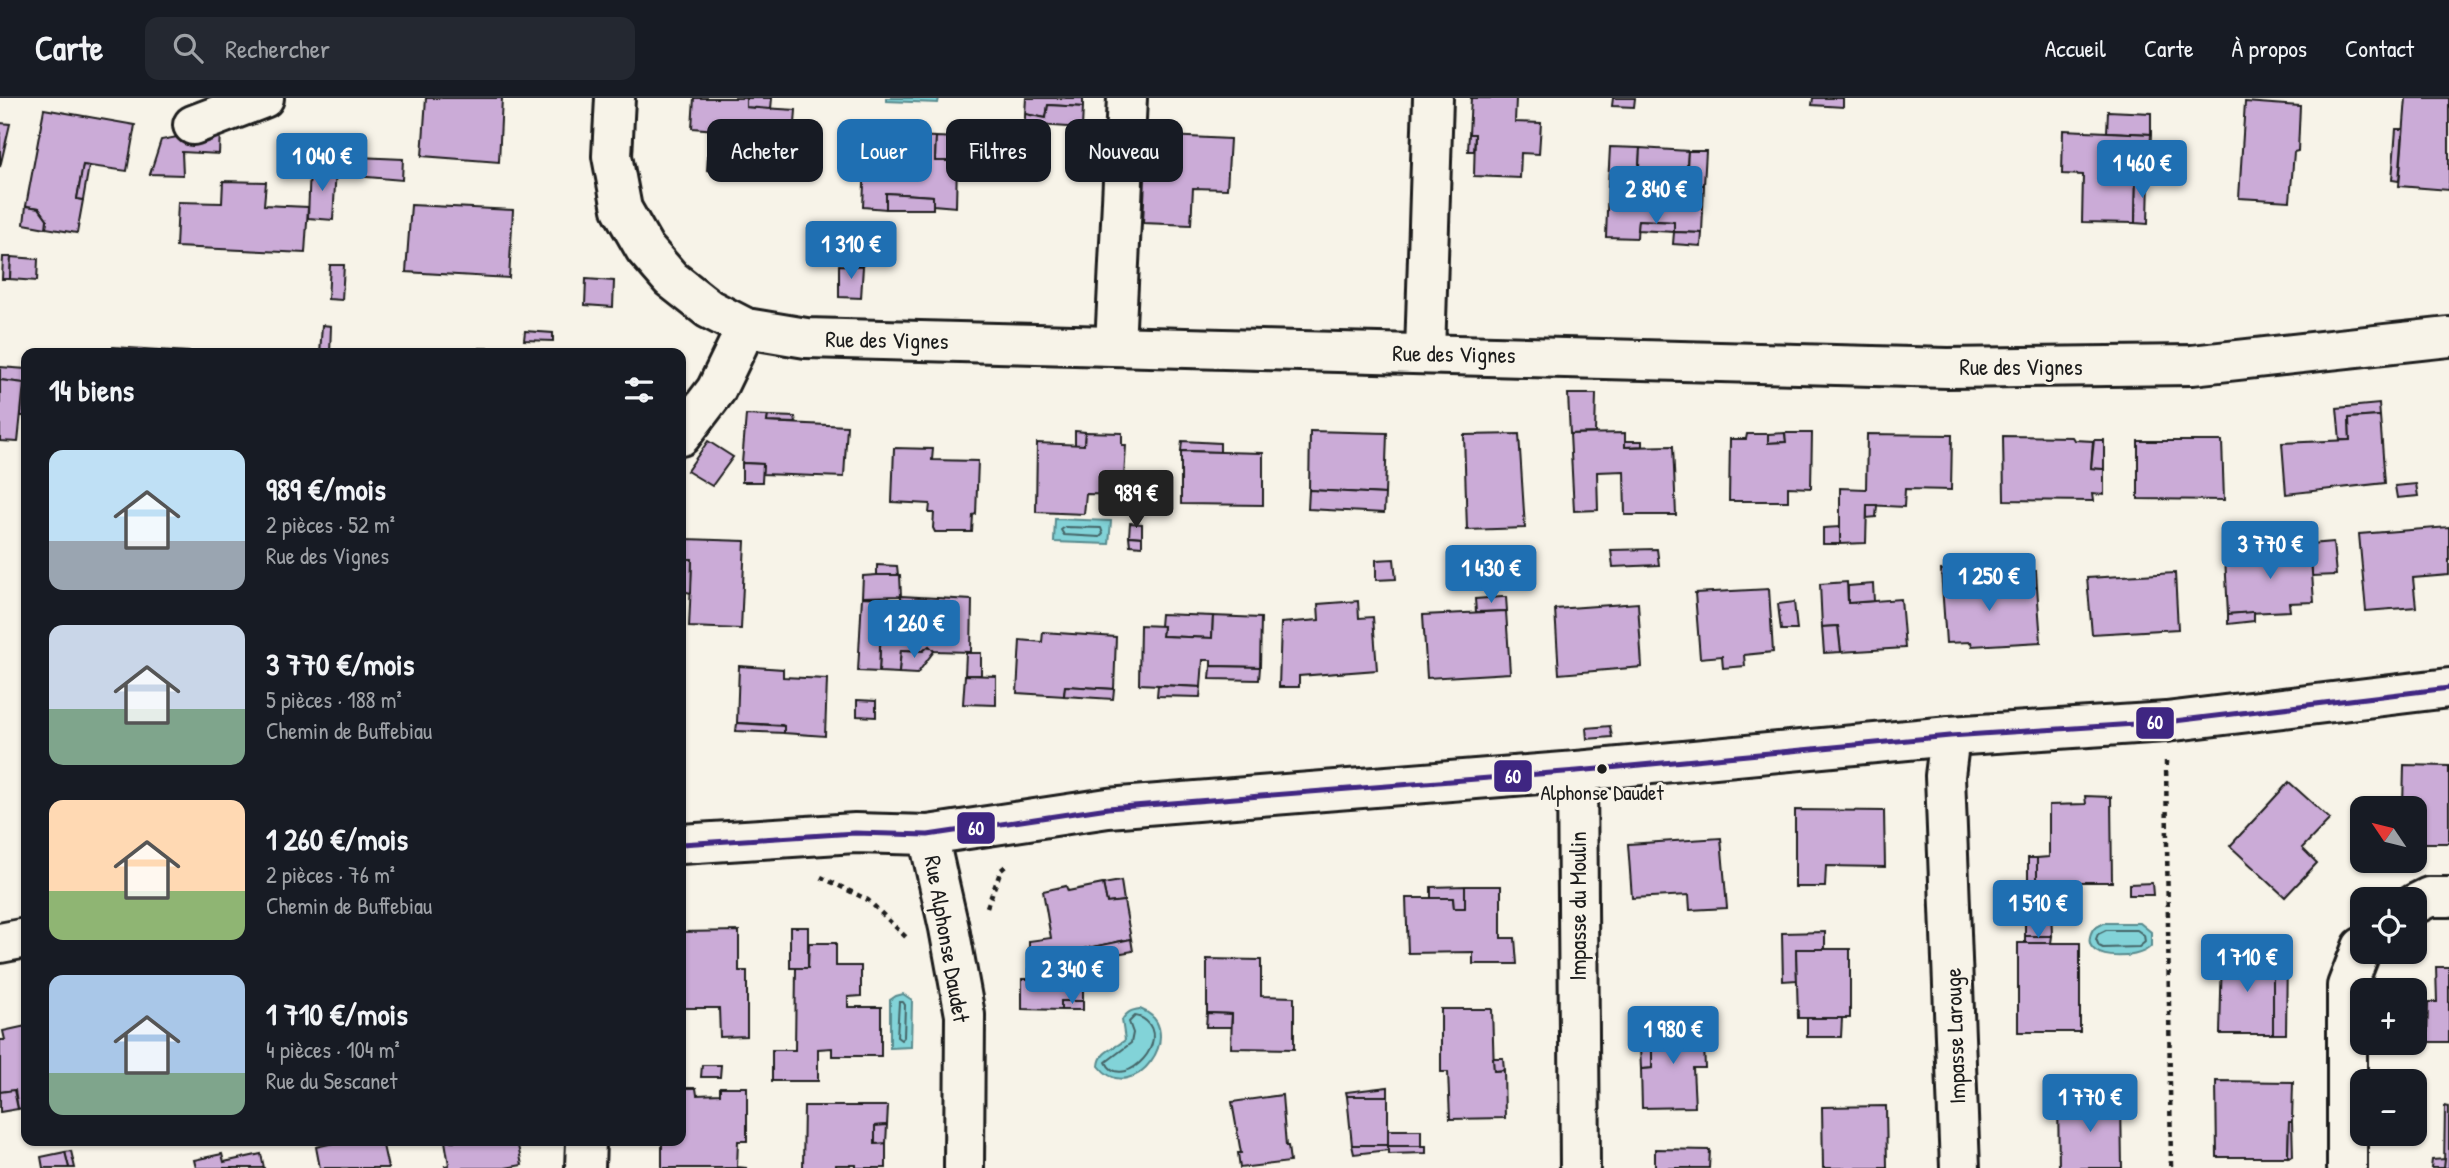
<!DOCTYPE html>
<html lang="fr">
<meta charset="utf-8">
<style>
body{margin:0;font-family:"Patrick Hand",sans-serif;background:#242831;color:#f1f3f6;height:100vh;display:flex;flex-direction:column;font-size:26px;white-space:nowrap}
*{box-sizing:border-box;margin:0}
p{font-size:23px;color:#9ea1a6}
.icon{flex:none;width:38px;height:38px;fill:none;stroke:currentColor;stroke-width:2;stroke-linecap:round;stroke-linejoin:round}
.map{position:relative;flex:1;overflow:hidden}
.drawer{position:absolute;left:21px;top:250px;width:665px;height:798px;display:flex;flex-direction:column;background:#171b24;border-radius:14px;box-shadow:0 2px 5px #0004}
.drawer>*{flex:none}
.hud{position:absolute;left:707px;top:21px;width:665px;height:63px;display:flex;gap:14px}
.needle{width:46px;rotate:305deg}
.tools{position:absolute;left:2350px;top:698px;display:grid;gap:14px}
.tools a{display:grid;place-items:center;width:77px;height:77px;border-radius:14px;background:#171b24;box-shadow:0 2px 5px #0004;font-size:35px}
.price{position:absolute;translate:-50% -60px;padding:0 16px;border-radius:7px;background:#1f6fb2;color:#fff;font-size:23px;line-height:46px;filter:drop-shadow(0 2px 4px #0008)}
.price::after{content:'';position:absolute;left:50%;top:42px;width:21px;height:16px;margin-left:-10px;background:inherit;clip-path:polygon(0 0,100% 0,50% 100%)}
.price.on{background:#222;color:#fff}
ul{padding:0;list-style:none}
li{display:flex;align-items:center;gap:21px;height:175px;padding:0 28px}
li span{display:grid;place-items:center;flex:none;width:196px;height:140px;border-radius:14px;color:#555}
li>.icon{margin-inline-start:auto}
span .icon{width:84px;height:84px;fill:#fffc;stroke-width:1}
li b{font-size:30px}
h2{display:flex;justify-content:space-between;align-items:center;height:84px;padding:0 28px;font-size:30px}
.pill{padding:0 24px;border-radius:14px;background:#171b24;box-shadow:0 2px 5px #0004;font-size:24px;line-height:63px}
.pill.on{background:#1f6fb2;color:#fff}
header{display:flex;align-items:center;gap:42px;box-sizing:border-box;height:98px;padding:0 35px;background:#171b24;border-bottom:2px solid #363941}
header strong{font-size:33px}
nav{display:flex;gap:38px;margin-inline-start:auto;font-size:24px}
.search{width:490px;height:63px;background:#242831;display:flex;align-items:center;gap:18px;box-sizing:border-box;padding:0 24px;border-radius:14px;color:#9ea1a6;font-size:26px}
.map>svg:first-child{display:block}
.water{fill:#82d3d8;stroke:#598a8d;stroke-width:2}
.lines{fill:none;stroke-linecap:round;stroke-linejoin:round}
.shore{stroke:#456567;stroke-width:2}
.building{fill:#cbabd7;stroke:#1c1c1c;stroke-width:2}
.minor-casing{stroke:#1c1c1c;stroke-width:44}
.path{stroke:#1c1c1c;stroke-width:4.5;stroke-dasharray:5 5;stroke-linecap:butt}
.minor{stroke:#f7f3e8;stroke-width:38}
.bus-1-casing{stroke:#f7f3e8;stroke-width:10}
.bus-1{stroke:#3f2682;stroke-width:5}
.bus-dot{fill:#1c1c1c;stroke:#f7f3e8;stroke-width:2.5}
.labels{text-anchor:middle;stroke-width:6;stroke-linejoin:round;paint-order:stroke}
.bus-label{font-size:21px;fill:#1c1c1c;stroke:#f7f3e8}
.street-label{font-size:23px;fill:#1c1c1c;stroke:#f7f3e8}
.line-badge{stroke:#f7f3e8;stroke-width:2.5}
.badge-label{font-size:19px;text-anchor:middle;font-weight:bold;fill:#fff}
</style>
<header>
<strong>Carte</strong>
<div class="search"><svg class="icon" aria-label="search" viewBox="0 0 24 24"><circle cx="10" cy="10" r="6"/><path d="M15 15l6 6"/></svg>Rechercher</div>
<nav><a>Accueil</a><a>Carte</a><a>À propos</a><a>Contact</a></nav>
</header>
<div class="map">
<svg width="2449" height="1070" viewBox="0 0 2449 1070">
<rect width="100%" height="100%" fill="#f7f3e8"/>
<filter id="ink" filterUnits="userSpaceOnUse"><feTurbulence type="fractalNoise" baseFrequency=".0143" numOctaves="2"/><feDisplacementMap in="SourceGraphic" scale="14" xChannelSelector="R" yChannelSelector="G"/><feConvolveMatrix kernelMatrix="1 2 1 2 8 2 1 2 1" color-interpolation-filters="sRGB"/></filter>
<g filter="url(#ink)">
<g class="water">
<path d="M886 0H939L938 5 886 3Z"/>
<path d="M1055 421 1111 423 1109 446 1054 444Z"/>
<path d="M2104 825H2140L2151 834V848C2140 863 2074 865 2093 831Z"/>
<path d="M903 896 912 902 911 949 890 950V902L896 898Z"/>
<path d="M1140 911C1191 930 1132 1012 1099 968 1100 952 1115 951 1125 942L1122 922C1127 914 1131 912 1140 911Z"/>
</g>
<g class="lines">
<g class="shore">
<path d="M1065 429 1101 430 1103 436 1100 439 1064 437 1061 432Z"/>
<path d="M2106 832H2137L2144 837 2145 844 2139 849 2103 850 2099 848 2096 841 2098 836Z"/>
<path d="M899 904H903L905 907 904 939 901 942 897 939Z"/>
<path d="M1135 918C1141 919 1145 921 1149 926 1167 951 1119 993 1106 964L1131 945 1133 935 1129 924Z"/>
</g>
</g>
<g class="building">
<path d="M426 0H502L499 64 422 58Z"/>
<path d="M694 0H746V9L796 12 791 83 737 80V74L707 72 709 44 717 45V32L692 30Z"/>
<path d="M746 0H772L771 11 746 9Z"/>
<path d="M1026 0H1083V9L1048 7 1046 20 1025 16Z"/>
<path d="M1471 0H1516L1515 24 1541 25 1539 56 1521 55 1520 80 1474 78 1475 36H1469Z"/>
<path d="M1613 0H1635L1634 9 1612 8Z"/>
<path d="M1813 0H1843V9L1812 7Z"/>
<path d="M2406 0H2449V92L2399 88Z"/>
<path d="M2245 4 2300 8 2298 53 2294 54 2290 103 2239 100Z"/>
<path d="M1048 7 1083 9 1082 30 1025 26V16L1046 20Z"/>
<path d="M44 11 135 27 127 73 83 67 77 101 83 102 77 135 46 130 47 121 39 110 26 108Z"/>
<path d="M2108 13 2151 15V36L2107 34Z"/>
<path d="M0 25 10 26 0 69Z"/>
<path d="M220 31 219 56 182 54 183 77 150 76 161 42Z"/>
<path d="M709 31 717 32V45L709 44Z"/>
<path d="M2396 31H2403L2399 83 2392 82Z"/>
<path d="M2063 32 2151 36 2149 77 2136 79 2135 125 2082 124 2083 77 2062 76Z"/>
<path d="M861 36 936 39 935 63H957L956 109 933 107V98L886 95V111L863 109 865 63 860 58Z"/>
<path d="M1469 36H1475L1474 53H1468Z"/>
<path d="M1147 37 1230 41 1227 91 1193 90 1191 127 1143 125Z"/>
<path d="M936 39 958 40 957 63H935Z"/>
<path d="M1610 49 1640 50 1638 89 1608 87Z"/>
<path d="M1640 50 1688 53 1686 87H1704L1702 135 1674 134V124L1638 122 1637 140 1606 139 1608 87 1638 89Z"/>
<path d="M1688 53H1706L1704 87H1686Z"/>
<path d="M337 57 358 59 356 78 335 77Z"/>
<path d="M358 59 403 61 402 82 356 78Z"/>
<path d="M83 67 89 68 83 102 77 101Z"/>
<path d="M310 69 336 70 333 122 308 120Z"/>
<path d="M2149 77 2148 126 2135 125 2136 79Z"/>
<path d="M223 83 266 84 264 107 308 109 305 155 176 149 178 104 222 105Z"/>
<path d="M886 95 933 98V111H886Z"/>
<path d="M411 107 513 112 509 180 406 174Z"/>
<path d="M26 108 39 110 47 121 46 130 24 126Z"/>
<path d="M1638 122 1674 124V134L1637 132Z"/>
<path d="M1674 134 1702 135 1701 148 1673 146Z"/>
<path d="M3 159H11L10 181H2Z"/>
<path d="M11 159 38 161 37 183 10 181Z"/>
<path d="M330 167H344L342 202 328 201Z"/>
<path d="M839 167 863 168 861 200 839 199Z"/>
<path d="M586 181 614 183 613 209 585 207Z"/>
<path d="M322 227 331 228 330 256H320Z"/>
<path d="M525 233 553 235V243L524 242Z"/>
<path d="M113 249 204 255V256H112Z"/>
<path d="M480 250 505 251V256H480Z"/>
<path d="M0 269 26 271V318H21L24 285 0 282Z"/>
<path d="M0 282 24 285 18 344 0 343Z"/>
<path d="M1568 296H1596L1595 335 1570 336Z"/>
<path d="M2379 306 2380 318 2349 320 2350 342H2340L2337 310Z"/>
<path d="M746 317 768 318 767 324 847 328 844 379 762 376 763 366 742 365Z"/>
<path d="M768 318 795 319 796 325 767 324Z"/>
<path d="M2380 318 2385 385 2286 396 2282 345 2350 342 2349 320Z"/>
<path d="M1075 333 1085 334 1084 347H1075Z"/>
<path d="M1310 333 1387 335 1385 396 1309 392Z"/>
<path d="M1085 334 1122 335V347H1126L1123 397 1086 396 1084 416 1036 414 1037 345 1084 347Z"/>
<path d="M1625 335V349L1673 348 1676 417H1625L1624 373 1597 374 1598 412 1574 413 1570 336Z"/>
<path d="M1785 335 1786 344 1768 345V336Z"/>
<path d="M1785 335H1812L1811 390 1788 389V403H1729L1730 341H1746L1747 336H1768V345L1786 344Z"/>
<path d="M1519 336 1525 430 1467 432 1464 337Z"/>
<path d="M1867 336 1952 337 1951 392 1905 391 1904 409 1867 407 1866 445 1840 446V390L1866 391Z"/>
<path d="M2003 338 2072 339 2074 342 2093 343 2091 370 2104 371V397L2092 396 2093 403 2004 402Z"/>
<path d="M2094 342H2104V371L2091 370Z"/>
<path d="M708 343 733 359 712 388 687 373Z"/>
<path d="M1182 343 1220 345V354L1181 353Z"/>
<path d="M1625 343H1642V348L1625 349Z"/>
<path d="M2138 343H2222L2224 402 2138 401Z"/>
<path d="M894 350 933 351 932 362 978 363 976 416 973 417 972 434H935L933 430 934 415H929L930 406 892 404Z"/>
<path d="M1181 353 1263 355V407L1181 406Z"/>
<path d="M742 365 763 366 762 384H742Z"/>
<path d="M2416 386 2418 398 2397 400 2395 388Z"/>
<path d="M1309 392 1385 396 1384 415 1308 411Z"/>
<path d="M1867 407H1877L1876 419 1867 420Z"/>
<path d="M1130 425 1142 426V439L1129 438Z"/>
<path d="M1840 429V446H1823V430Z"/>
<path d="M2449 429V477L2413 480 2416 509 2366 513 2359 436Z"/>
<path d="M1129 438 1142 439V448L1130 447Z"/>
<path d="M686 441 745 443 741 531 689 529 692 461H684Z"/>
<path d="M2333 444 2336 477 2312 478 2310 446Z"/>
<path d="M2310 446 2314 504 2289 505 2290 513 2228 516 2225 459 2285 457 2284 447Z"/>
<path d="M2284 447 2285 457 2225 459 2224 450Z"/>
<path d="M1657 451 1659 467 1613 469 1611 452Z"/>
<path d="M684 461H692L691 495 682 493Z"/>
<path d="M1394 461 1396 481 1376 482V462Z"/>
<path d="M877 467 897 468 898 477H877Z"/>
<path d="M1967 471 1968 492 2037 489 2041 544 1972 548 1971 544 1946 545 1941 472Z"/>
<path d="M2012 473H2036L2037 489 2013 491Z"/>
<path d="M2175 475 2178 531 2092 536 2087 480Z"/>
<path d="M877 477H900L901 498 862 499 863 478Z"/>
<path d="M1847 484 1848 505 1901 501 1905 550 1841 554 1838 528 1822 529 1820 486Z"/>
<path d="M1873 486 1874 503 1848 505V488Z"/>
<path d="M1769 491 1773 554 1744 557 1745 568 1723 570 1722 558 1700 560 1695 495Z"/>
<path d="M901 498 972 502 971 554 934 553 929 548 923 553 901 552 899 575 879 574 881 524 901 526Z"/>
<path d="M862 499 882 500 879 574 858 573Z"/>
<path d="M1502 499H1506L1507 513 1476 514 1475 501Z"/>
<path d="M1358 503 1359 520 1373 519 1377 572 1299 578V589H1279L1281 525 1319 522 1318 506Z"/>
<path d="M1794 504 1797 532H1781L1778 506Z"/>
<path d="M1638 505 1642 569 1559 576 1555 511Z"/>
<path d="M1506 513 1510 575 1427 580 1423 517Z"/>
<path d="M2252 514H2254V523L2228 526V516Z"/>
<path d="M1161 516 1213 518 1212 540 1162 538 1163 528H1160Z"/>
<path d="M1213 518 1261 520 1260 569 1211 568V562H1203L1201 589 1139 586 1140 527 1163 528 1162 538 1212 540Z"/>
<path d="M1838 528 1841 554 1824 555 1822 529Z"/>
<path d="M1043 534 1116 539 1114 591 1065 588 1064 598 1017 595 1020 542 1042 544Z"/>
<path d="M929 548 934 553 917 576 899 575 901 552 923 553Z"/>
<path d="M966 555H981V577H965Z"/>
<path d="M739 568 783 571V579L827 581 825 638 784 635V628L782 627 737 625Z"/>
<path d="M1211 568 1260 569 1259 582 1210 581Z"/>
<path d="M965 577 996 578V607L963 606Z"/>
<path d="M1158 587 1201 589 1200 599 1157 598Z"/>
<path d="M1065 588 1114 591 1113 601 1064 598Z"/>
<path d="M857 602 876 603V619L857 618Z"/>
<path d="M737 625 784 628V635L736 633Z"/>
<path d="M1610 628 1612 639 1587 641 1586 630Z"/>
<path d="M2404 667 2449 668V745H2415V710H2403Z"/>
<path d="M2289 684 2330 721 2302 750 2317 765 2285 799 2230 748Z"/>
<path d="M2085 698 2111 699 2112 784H2037V760L2049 759V707L2086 706Z"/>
<path d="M1795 712 1884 713 1885 769 1826 768 1825 789H1795Z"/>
<path d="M1721 740 1727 810 1690 812 1689 797 1632 800 1628 746Z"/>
<path d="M2028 760H2037V784L2028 785Z"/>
<path d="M1121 783 1124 803 1107 805 1103 786Z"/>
<path d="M2152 785 2153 797H2129V786Z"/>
<path d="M1103 786 1107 805 1124 803 1131 841 1083 851V903H1061V912L1022 911V881H1029V843L1051 840 1043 793 1066 788 1068 793Z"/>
<path d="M1465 788H1501V840H1515L1517 866H1473V854L1408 855 1406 800H1453L1454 810H1465Z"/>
<path d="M1465 788V810H1454L1453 800H1431V789Z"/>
<path d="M2025 808H2051L2052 838H2025Z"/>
<rect x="790" y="829" width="18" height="41"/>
<path d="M739 833V873H747V938L720 939 719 910H681V834Z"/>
<path d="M1825 834V851H1796L1797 882 1783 883 1782 835Z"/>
<path d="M2025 838H2052L2051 845 2025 846Z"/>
<path d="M1131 841 1133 853 1083 862V851Z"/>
<path d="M809 845H836V868H861V898L848 899V909H881V958H832V950L818 951V983H772V952H795L796 870H808Z"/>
<rect x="2018" y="845" width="62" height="89"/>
<path d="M1796 851H1850V920H1798Z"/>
<path d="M2222 855H2273V936H2220Z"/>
<path d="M2273 855 2287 856 2286 936H2273Z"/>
<path d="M1207 861 1261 862V898L1294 899V951L1231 950 1232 916 1207 915Z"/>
<path d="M2436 869H2449V944H2427L2428 904H2437Z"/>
<rect x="1061" y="903" width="22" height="9"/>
<path d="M1441 911H1492L1494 973 1504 972 1505 1020 1450 1021 1448 974H1441Z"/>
<path d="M1207 915 1232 916 1231 929H1206Z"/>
<path d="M1807 920H1842L1841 939H1807Z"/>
<path d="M1703 926 1705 970H1693L1695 1009 1642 1010 1641 971 1652 970V927Z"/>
<path d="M1652 927V970L1641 971 1639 928Z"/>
<path d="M26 928V1009L18 1011 15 992 0 994V942H5L3 933Z"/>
<path d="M1493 960H1503L1504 972 1494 973Z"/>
<path d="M702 967H721L720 979H701Z"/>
<path d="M2216 983 2293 984 2292 1024H2289L2288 1059H2217Z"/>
<path d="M720 989H747V1043H738L737 1069 747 1070H662V1043H681V990H696L697 997 720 996Z"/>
<path d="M1388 989V998H1347L1346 994Z"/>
<path d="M14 992 18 1011 0 1014V994Z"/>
<path d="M1282 997 1286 1048H1288L1290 1064 1240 1070 1238 1055H1241L1232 1004Z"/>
<path d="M1347 998H1388V1047H1352Z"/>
<path d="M2121 1002 2122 1070H2059L2058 1003Z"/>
<path d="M804 1008H888L887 1027 875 1028V1046L886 1045V1070H856V1067H836V1070H803Z"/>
<path d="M1886 1008 1887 1070H1823L1822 1009Z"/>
<path d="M2445 1008 2449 1009V1070H2444Z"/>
<path d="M2289 1024H2292L2293 1058 2288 1059Z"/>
<path d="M887 1027 886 1045 875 1046V1028Z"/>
<rect x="1388" y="1032" width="33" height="16"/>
<path d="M342 1043H382L388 1070H320L316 1049Z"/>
<path d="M445 1043H517L522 1067 505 1070H446L445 1068 449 1067Z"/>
<path d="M1352 1047H1388V1052L1354 1056Z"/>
<path d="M1388 1048H1426V1055L1388 1056Z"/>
<path d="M1655 1051 1710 1052 1709 1070H1655Z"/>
<path d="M71 1053 75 1070H69L65 1054Z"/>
<path d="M65 1054 69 1070H43L41 1059Z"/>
<path d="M222 1056 224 1064 261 1056 264 1070H196L194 1062Z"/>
<path d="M2445 1061 2444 1070H2431L2432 1062Z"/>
</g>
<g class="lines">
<g class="minor-casing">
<g id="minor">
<path d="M615 0 612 58 622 111 645 151 671 181 709 211 746 230 806 240 1948 270 2192 267 2449 239"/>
<path d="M193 27 264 0"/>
<path d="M1115 248 1127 0"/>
<path d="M1425 255 1433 0"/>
<path d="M681 338 716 292 746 230"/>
<path d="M1950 638 1945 678 1960 1070"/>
<path d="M1577 673 1580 1070"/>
<path d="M928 737 949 830 965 917 964 1070"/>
<path d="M681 746 855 735 928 737 1108 710 1577 673 1950 638 2166 624 2449 590"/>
<path d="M2415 806 2429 799H2449"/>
<path d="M0 845 26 840"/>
<path d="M585 1070 586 1043"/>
<path d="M2347 1070V888L2362 849"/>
</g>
</g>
<g class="path">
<path d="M2166 663 2171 1070"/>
<path d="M821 779 868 802 909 842"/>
<path d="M987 809 1001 772 1007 767"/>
</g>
<use href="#minor" class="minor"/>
<g class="bus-1-casing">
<path id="bus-1" d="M681 746 855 735 928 737 1108 710 1577 673 1950 638 2166 624 2449 590"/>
</g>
<use href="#bus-1" class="bus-1"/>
</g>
</g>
<circle class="bus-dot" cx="1602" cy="671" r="6"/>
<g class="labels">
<g class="bus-label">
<text x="1602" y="702">Alphonse Daudet</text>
</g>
<g class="street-label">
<text transform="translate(887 242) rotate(1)" y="8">Rue des Vignes</text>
<text transform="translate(1454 256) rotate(1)" y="8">Rue des Vignes</text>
<text x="2021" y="277">Rue des Vignes</text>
<text transform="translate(1578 808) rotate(-90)" y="8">Impasse du Moulin</text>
<text transform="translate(947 841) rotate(80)" y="8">Rue Alphonse Daudet</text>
<text transform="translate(1955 938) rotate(-92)" y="8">Impasse Larouge</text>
</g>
</g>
<g class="line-badge">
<rect x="2135" y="608" width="40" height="34" rx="7" fill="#3f2682"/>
<rect x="1493" y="661" width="40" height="34" rx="7" fill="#3f2682"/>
<rect x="956" y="713" width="40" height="34" rx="7" fill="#3f2682"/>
</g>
<g class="badge-label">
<text x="2155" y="631">60</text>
<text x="1513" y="685">60</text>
<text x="976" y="737">60</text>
</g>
</svg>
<div class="tools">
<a><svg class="needle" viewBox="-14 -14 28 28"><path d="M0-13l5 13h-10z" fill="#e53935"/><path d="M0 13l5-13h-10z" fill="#9ea1a6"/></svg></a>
<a><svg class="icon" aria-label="locate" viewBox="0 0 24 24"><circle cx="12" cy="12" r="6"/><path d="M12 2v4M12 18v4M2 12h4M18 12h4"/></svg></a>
<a>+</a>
<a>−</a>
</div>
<b class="price" style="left:322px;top:95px">1 040 €</b>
<b class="price" style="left:2142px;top:102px">1 460 €</b>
<b class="price" style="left:1656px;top:128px">2 840 €</b>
<b class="price" style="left:851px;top:183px">1 310 €</b>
<b class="price on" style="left:1136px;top:432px">989 €</b>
<b class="price" style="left:2270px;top:483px">3 770 €</b>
<b class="price" style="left:1491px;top:507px">1 430 €</b>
<b class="price" style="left:1989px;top:515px">1 250 €</b>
<b class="price" style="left:914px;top:562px">1 260 €</b>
<b class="price" style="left:2038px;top:842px">1 510 €</b>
<b class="price" style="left:2247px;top:896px">1 710 €</b>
<b class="price" style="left:1072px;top:908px">2 340 €</b>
<b class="price" style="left:1673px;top:968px">1 980 €</b>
<b class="price" style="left:2090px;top:1036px">1 770 €</b>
<div class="hud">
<a class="pill">Acheter</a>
<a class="pill on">Louer</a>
<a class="pill">Filtres</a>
<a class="pill">Nouveau</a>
</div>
<section class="drawer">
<h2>14 biens<svg class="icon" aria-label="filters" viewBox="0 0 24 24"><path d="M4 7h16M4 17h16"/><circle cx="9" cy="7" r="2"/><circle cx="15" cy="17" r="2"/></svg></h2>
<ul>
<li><span style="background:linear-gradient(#bfe0f5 65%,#9aa5b1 0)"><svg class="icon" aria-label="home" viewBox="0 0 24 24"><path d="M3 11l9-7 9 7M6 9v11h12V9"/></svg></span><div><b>989 €/mois</b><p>2 pièces · 52 m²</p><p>Rue des Vignes</p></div></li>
<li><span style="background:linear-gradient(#c9d6e8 60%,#7fa58c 0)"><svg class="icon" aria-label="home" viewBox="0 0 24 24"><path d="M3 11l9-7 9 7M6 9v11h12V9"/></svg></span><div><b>3 770 €/mois</b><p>5 pièces · 188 m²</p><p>Chemin de Buffebiau</p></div></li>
<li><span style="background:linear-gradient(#ffd9b3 65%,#8fb573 0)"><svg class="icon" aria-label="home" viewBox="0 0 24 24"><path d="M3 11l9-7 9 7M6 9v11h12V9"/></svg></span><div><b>1 260 €/mois</b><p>2 pièces · 76 m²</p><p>Chemin de Buffebiau</p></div></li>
<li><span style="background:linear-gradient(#a9c7e8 70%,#7fa58c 0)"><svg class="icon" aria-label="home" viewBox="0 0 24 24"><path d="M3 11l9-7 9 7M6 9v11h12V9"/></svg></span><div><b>1 710 €/mois</b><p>4 pièces · 104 m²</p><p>Rue du Sescanet</p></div></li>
</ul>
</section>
</div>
